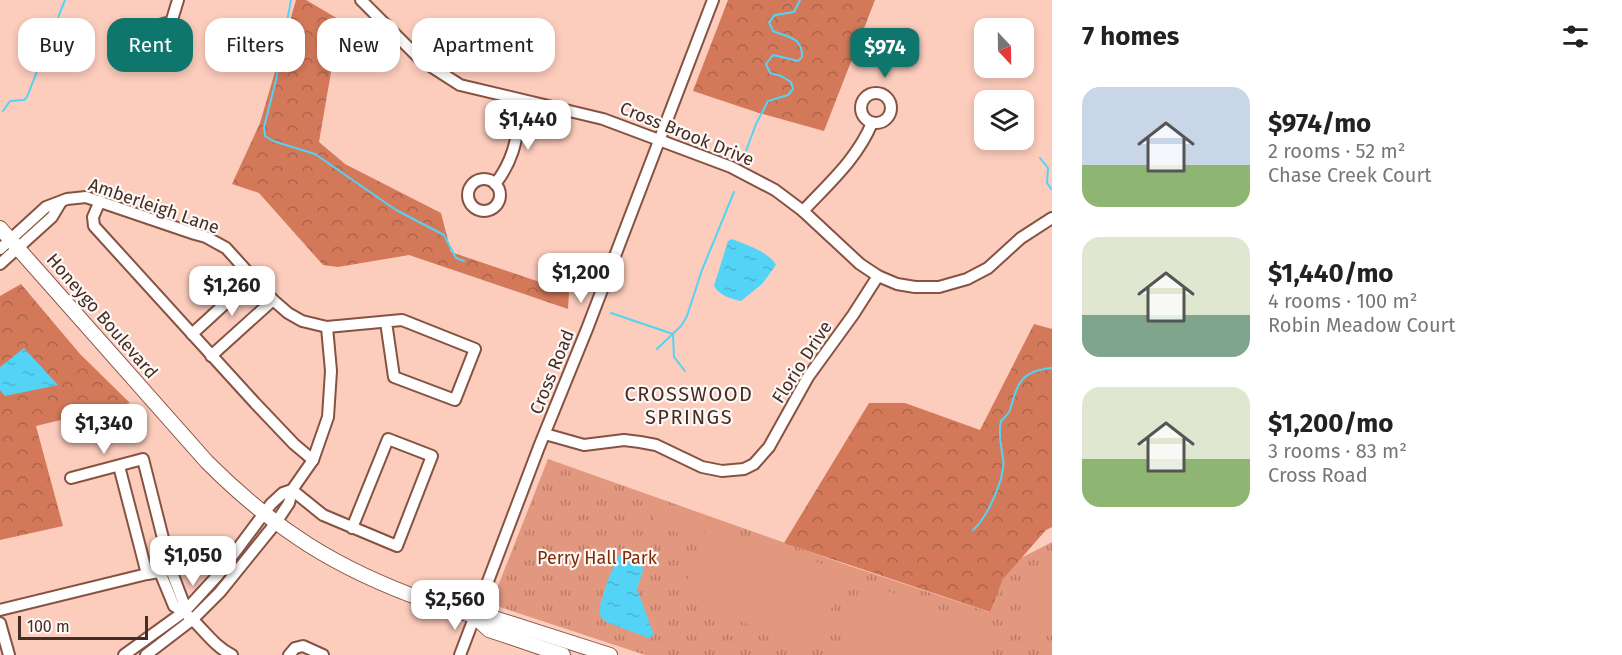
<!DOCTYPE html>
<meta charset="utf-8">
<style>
body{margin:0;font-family:"Fira Sans",sans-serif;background:#f2f2f2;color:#222;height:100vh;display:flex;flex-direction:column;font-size:22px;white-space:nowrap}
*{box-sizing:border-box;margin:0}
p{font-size:20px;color:#767676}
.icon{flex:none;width:33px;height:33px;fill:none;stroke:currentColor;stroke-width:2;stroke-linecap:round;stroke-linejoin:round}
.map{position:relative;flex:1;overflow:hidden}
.drawer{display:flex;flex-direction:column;background:#fff;width:570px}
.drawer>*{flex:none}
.guide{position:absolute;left:18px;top:18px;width:570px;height:54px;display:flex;gap:12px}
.needle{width:39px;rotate:158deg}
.controls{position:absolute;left:974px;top:18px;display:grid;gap:12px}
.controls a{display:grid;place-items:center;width:60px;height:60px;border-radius:12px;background:#fff;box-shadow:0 3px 9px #0003;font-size:30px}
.scale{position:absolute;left:18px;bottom:15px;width:130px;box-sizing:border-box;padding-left:6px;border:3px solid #432d25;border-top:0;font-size:16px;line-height:21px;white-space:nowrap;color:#432d25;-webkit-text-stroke:4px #fef8f6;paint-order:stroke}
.price{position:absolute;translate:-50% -51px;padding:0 14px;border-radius:12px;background:#fff;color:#222;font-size:20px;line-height:39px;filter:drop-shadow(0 2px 3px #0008)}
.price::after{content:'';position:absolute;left:50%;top:36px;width:18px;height:14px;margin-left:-9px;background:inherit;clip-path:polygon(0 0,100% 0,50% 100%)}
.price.active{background:#0f766e;color:#fff}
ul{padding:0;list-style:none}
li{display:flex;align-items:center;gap:18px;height:150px;padding:0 30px}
li span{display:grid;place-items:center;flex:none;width:168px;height:120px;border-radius:18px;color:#555}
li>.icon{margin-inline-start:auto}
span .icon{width:72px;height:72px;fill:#fffc;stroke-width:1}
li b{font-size:26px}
h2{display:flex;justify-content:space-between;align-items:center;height:72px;padding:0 30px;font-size:26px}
.tag{padding:0 21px;border-radius:18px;background:#fff;box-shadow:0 3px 9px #0003;font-size:21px;line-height:54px}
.tag.active{background:#0f766e;color:#fff}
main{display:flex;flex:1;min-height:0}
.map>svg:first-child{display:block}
.grass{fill:url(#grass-tufts)}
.forest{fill:url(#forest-crowns)}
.pitch{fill:#e2987f}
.water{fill:url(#water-ripples)}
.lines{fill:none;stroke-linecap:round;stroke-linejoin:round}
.stream{stroke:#53d3f6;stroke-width:2}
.minor-casing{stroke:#865342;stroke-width:14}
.major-casing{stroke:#865342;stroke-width:16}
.minor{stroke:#fff;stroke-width:10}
.major{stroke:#fff;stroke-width:14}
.labels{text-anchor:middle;stroke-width:4.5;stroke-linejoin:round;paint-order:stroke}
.street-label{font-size:18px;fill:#432d25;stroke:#fef8f6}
.park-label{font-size:18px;fill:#7d2b08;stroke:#fef8f6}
.neighbourhood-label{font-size:20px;letter-spacing:1.5px;fill:#432d25;stroke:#fef8f6}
</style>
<main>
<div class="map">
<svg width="1052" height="655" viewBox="0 0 1052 655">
<defs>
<pattern id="grass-tufts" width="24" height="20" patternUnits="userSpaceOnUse" patternTransform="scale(1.5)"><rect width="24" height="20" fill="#e2987f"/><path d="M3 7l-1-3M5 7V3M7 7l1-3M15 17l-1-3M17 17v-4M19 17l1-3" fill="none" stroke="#b97c68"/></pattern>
<pattern id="forest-crowns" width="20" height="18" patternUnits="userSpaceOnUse" patternTransform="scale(1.5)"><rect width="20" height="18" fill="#d3795a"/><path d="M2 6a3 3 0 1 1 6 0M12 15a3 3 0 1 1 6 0" fill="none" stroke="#ad644a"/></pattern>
<pattern id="water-ripples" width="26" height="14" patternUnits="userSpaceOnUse" patternTransform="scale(1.5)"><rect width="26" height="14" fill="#53d3f6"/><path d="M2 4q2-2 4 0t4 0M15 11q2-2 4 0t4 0" fill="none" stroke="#4ab5d3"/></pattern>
</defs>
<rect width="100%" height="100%" fill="#fcccbc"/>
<path class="grass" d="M548 459 850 566 989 612 1003 579 1019 559 1052 542V655H645L491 604Z"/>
<g class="forest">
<path d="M296 0H306L340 20 319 142 345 164 441 213 451 252 569 292 568 309 409 255 338 267 323 265 259 193 232 184 260 123Z"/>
<path d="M728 0H875L824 131 756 112 693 91Z"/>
<path d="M21 284 80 354 130 403 36 426 63 526 0 540V296Z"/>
<path d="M1034 324 1052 329V527L1046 530 1003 579 990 612 784 543 869 403H905L980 430Z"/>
</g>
<g class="pitch">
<path d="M660 502 703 518 696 539 652 523Z"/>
<path d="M708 524 844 572 817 649 680 600Z"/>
<path d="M1040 560 1052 564V636L1017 624Z"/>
<path d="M862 582 999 631 990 655H835Z"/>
</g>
<g class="water">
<path d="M732 239C746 245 768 251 776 265L762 284 741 301C731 299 719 295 714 286L728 241Z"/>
<path d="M24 348 58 385 5 396 0 390V367Z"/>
<path d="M619 555H627L642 565 643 571 637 589 654 635 649 638 606 622 600 616 599 610 607 582Z"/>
</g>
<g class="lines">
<g class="stream">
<path d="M291 0 276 80 264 127 265 136 273 141 315 154 396 210 444 235 456 258 464 261"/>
<path d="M3 111 10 101 24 100 27 97 65 0"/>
<path d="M746 151 756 124 768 101 788 95 793 89 791 82 781 76 770 73 766 64 773 55 798 61 802 57C803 37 787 37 773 31L769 22 775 15 794 12 800 0"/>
<path d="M1040 158 1048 168 1047 183 1052 190"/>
<path d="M611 313 673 334"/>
<path d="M673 334 674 357 685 371"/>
<path d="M657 349 681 326 687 316 702 270 734 192"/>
<path d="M973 530C987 518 1006 477 1003 458 1001 447 998 433 1001 421 1004 418 1008 415 1010 410 1018 383 1020 371 1052 368"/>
</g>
<g class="minor-casing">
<g id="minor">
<path d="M361 0 421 60 460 85 603 119 731 167 775 190 803 211 860 264 878 276 897 284 915 287H939L967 279 988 268 1021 238 1052 218"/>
<circle cx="168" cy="37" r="14"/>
<path d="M171 23 178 0"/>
<circle cx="876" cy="108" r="15"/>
<circle cx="484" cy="195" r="16"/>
<path d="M495 184C516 158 517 133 523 101"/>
<path d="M100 201 93 217 94 226 255 403 294 444 313 460"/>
<path d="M803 211C829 183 857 159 872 123"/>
<path d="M0 249 46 207 67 199 86 197 195 234 206 237 226 248 273 300 288 313 302 321 327 327 402 320 475 349 455 400 394 377 386 322"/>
<path d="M0 264 52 217 61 202"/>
<path d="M192 334 253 278"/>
<path d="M211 356 273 300"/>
<path d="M545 434 584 445 624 440 640 442 656 445 702 467 722 471 744 469 754 464 769 447 808 377 853 315 878 276"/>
<path d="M119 466 147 574"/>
<path d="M71 478 143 459 171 570 184 604 185 611"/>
<path d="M292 490 323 515 397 546 432 456 388 439 352 528"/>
<path d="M160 572 174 606C197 617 209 644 232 655"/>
<path d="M0 610 147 574 171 570"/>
<path d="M0 623 9 655"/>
<path d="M124 655 185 611 218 575 271 504 283 493 292 490"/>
<path d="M146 655 193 619 220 592 275 524 289 503 292 490 313 460 328 417 331 371 327 327"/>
<path d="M289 655 295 648 303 646 323 655"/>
<path d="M460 655 539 447 587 329 713 0"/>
</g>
</g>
<g class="major-casing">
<g id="major">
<path d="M0 228 207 462C275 530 337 569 427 601 449 608 470 617 494 618L610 655"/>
<path d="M475 617 489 630 563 655"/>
</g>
</g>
<use href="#minor" class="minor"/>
<use href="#major" class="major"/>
</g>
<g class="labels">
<g class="street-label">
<text transform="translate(687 134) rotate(22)" y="6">Cross Brook Drive</text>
<text transform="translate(154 206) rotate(19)" y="6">Amberleigh Lane</text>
<text transform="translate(102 316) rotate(49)" y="6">Honeygo Boulevard</text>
<text transform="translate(802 362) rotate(-57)" y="6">Florio Drive</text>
<text transform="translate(552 372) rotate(-68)" y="6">Cross Road</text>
</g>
<g class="park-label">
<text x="597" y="564">Perry Hall Park</text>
</g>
<g class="neighbourhood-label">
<text x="689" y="401">CROSSWOOD<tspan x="689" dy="23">SPRINGS</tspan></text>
</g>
</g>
</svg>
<div class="controls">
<a><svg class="needle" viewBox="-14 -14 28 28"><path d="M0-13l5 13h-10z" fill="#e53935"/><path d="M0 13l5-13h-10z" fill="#767676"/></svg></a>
<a><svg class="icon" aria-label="layers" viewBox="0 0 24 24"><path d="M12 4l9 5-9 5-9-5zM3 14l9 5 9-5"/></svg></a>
</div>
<div class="scale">100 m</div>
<b class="price active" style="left:885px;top:79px">$974</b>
<b class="price" style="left:528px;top:151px">$1,440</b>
<b class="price" style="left:581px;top:304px">$1,200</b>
<b class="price" style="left:232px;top:317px">$1,260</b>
<b class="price" style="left:104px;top:455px">$1,340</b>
<b class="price" style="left:193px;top:587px">$1,050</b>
<b class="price" style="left:455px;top:631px">$2,560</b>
<div class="guide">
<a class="tag">Buy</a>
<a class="tag active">Rent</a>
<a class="tag">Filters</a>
<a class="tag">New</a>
<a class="tag">Apartment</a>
</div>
</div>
<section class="drawer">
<h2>7 homes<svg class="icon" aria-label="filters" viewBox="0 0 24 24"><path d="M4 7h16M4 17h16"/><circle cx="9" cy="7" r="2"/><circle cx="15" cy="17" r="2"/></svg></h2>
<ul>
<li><span style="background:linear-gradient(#c9d6e8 65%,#8fb573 0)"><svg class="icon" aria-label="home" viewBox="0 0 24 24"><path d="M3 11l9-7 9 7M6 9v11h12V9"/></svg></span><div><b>$974/mo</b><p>2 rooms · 52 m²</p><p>Chase Creek Court</p></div></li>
<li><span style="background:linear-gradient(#dfe7d0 65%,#7fa58c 0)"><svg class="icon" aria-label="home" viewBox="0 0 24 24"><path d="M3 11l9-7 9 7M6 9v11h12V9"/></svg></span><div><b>$1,440/mo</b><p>4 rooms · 100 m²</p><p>Robin Meadow Court</p></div></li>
<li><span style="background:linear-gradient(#dfe7d0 60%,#8fb573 0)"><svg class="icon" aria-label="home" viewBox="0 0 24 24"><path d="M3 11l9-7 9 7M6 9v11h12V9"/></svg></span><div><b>$1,200/mo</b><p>3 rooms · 83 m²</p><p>Cross Road</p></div></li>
</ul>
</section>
</main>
